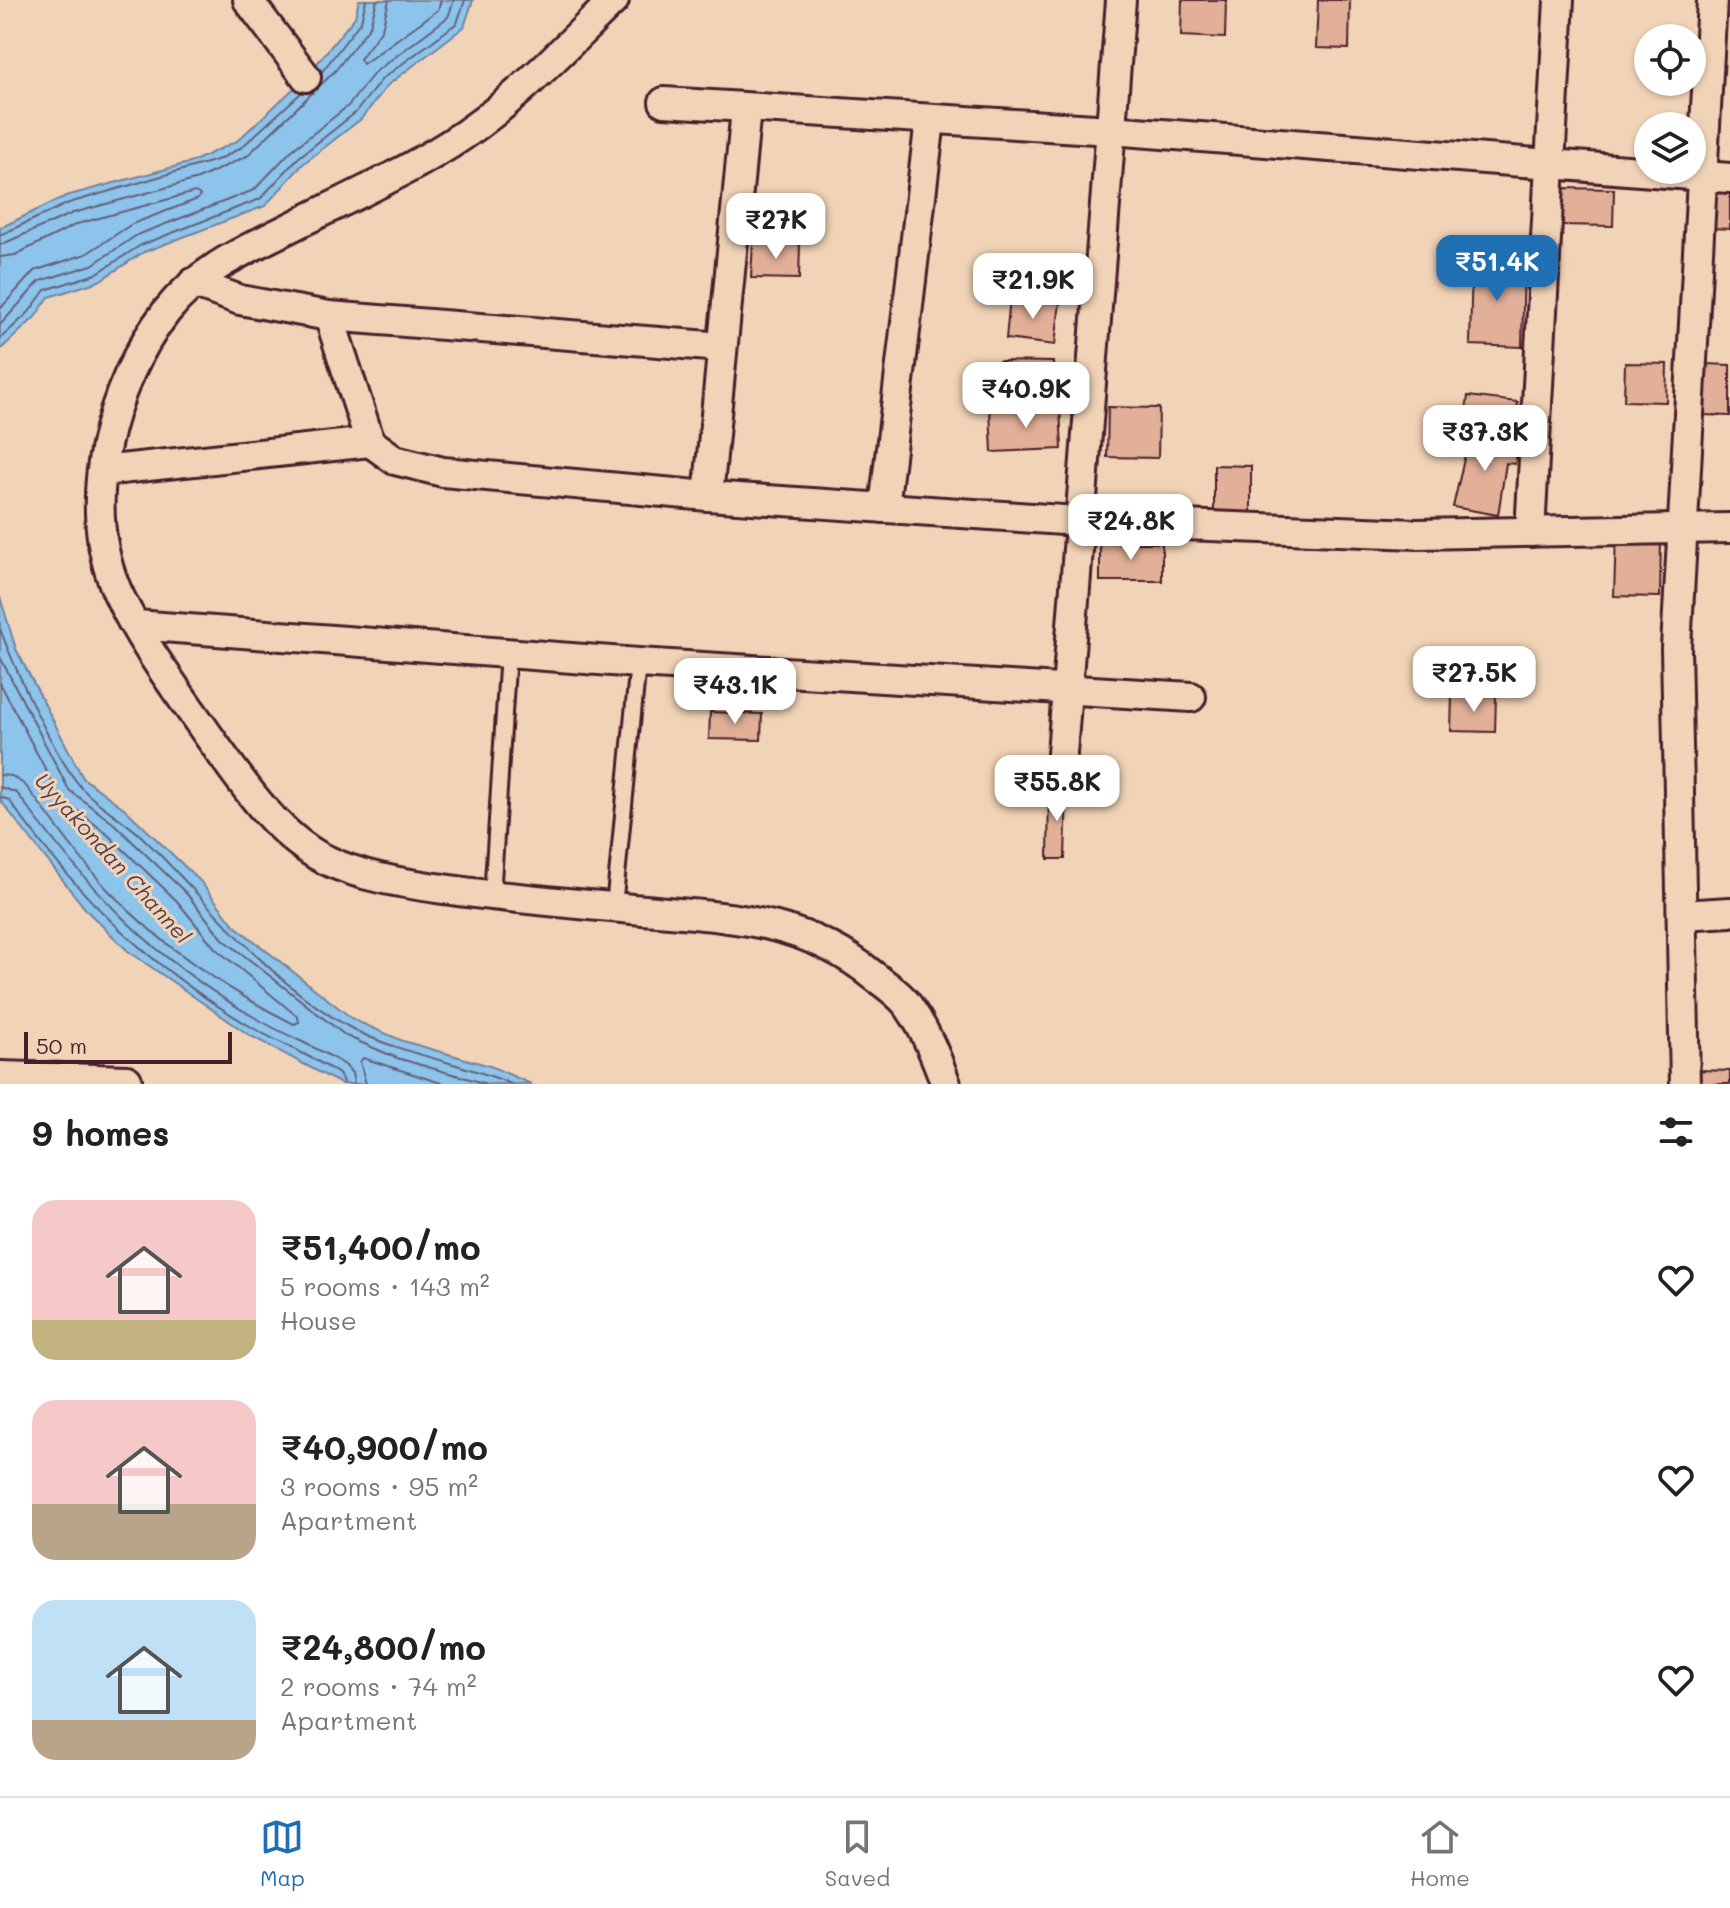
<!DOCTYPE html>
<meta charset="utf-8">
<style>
body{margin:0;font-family:Mali,sans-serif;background:#f6f6f6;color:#222;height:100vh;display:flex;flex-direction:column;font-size:30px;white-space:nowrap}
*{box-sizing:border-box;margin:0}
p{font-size:26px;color:#767676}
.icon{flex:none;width:44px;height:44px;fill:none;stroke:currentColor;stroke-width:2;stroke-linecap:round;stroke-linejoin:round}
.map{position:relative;height:1084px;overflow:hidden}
.sheet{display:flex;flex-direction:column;background:#fff;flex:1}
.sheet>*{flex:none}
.fabs{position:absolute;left:1634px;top:24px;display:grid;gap:16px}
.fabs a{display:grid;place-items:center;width:72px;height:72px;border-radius:50%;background:#fff;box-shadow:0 2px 6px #0004;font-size:40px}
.scale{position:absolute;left:24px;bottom:20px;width:208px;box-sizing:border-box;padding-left:8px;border:4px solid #4a1f2b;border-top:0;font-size:22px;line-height:28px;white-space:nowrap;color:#4a1f2b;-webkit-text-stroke:6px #f1d4b7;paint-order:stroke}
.price{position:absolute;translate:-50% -68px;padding:0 18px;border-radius:16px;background:#fff;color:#222;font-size:26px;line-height:52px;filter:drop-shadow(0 2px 4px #0008)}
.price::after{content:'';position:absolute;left:50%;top:48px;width:24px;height:18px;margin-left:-12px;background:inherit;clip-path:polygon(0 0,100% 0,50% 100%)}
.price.selected{background:#1f6fb2;color:#fff}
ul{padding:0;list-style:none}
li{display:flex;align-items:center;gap:24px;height:200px;padding:0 32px}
li span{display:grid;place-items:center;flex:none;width:224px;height:160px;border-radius:24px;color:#555}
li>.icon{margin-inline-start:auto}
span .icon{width:96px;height:96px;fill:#fffc;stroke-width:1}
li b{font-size:34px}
h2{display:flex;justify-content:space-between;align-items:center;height:96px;padding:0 32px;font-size:34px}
.tab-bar{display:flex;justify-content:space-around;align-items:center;height:112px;border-top:2px solid #e0e0e0;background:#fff;font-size:22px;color:#767676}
.tab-bar a{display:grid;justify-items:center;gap:4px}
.tab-bar .selected{color:#1f6fb2}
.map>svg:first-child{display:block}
.water{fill:#8dc4ec;stroke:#72829f;stroke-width:2}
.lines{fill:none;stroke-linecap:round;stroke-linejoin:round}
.shore{stroke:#656178;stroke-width:2}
.building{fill:#e2b098;stroke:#4a1f2b;stroke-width:2}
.service-casing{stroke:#4a1f2b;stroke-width:20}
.minor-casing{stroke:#4a1f2b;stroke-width:34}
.service{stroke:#f1d4b7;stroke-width:14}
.minor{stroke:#f1d4b7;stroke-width:28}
.labels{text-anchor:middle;stroke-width:6;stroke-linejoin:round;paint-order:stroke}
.water-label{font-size:22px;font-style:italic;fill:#574052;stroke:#f1d4b7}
</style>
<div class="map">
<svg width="1730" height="1084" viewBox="0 0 1730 1084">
<rect width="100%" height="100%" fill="#f1d4b7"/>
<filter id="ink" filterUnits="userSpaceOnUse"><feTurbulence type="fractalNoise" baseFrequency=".0125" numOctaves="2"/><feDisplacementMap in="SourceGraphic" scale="16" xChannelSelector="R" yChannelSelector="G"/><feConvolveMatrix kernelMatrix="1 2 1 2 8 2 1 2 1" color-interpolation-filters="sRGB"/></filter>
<g filter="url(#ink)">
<g class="water">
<path d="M359 0H473L464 27 388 85 361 119 303 164 265 206 144 252 99 281 49 297 35 317 0 350V228L66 196 192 162 237 141 306 77 355 17Z"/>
<path d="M0 597 16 649 83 778 125 809 200 881 235 926 354 1020 403 1041 490 1066 531 1084H341L249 1035 128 951 87 911 0 800Z"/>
</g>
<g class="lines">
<g class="shore">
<path d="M389 0 382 29 360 59 363 64 438 10 441 0"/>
<path d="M321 73 361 21 366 0"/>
<path d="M0 235 69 203 220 159 242 147 302 92"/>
<path d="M0 245 73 213 198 179 247 156 335 71 370 26 377 0"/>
<path d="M0 257 15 255 77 224 195 192 200 195 198 199 132 224 86 254 34 271 0 309"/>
<path d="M0 325 40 281 92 265 137 235 254 190 291 151 348 106 375 72 448 17 454 0"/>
<path d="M0 339 29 312 45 290 96 274 141 245 260 199 298 158 355 113 382 79 457 23 465 0"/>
<path d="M0 629C16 671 50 746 76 781 92 803 121 817 141 836 207 899 269 984 351 1028 401 1055 459 1061 511 1084"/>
<path d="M0 657 69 790 113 823 186 893 223 939 346 1036 397 1058 487 1084"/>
<path d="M0 683 60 797 106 833 177 901 215 948 298 1017 299 1022 294 1024C228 991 160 945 109 891 78 858 53 820 25 785L12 776 0 775"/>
<path d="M0 787 17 793C90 891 151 958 259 1020 287 1036 317 1047 345 1065L352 1073 354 1084"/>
<path d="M0 797 9 800C79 898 148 966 253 1028 281 1044 312 1056 339 1074L344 1084"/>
<path d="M366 1084 360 1062 363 1058 444 1084"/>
</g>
</g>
<g class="building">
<path d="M1182 0H1226L1225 38 1181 36Z"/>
<path d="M1318 0H1350L1349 49 1316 48Z"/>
<path d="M1713 185H1730V229L1712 228Z"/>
<path d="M1560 188 1614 189 1613 226 1559 225Z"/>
<path d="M753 242 800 244 799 279 751 278Z"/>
<path d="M1472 259 1524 261 1522 347 1470 345Z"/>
<path d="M1010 297 1060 302 1055 345 1006 339Z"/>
<path d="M999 361 1053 362 1052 398 998 397Z"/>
<path d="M1625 363 1667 364 1666 402 1624 401Z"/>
<path d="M1705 364 1730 365V416L1702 415Z"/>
<path d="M1468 396 1518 402 1514 432 1464 425Z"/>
<path d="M1060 407 1062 449 992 452 990 410Z"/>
<path d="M1108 407 1159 408 1158 458 1107 457Z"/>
<path d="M1470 433 1519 440 1515 464 1506 463 1498 515 1453 507Z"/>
<path d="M1214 465 1251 466V519H1214Z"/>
<path d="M1616 535 1661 537 1660 597 1614 596Z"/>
<rect x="1100" y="543" width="62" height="38"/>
<path d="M1452 695 1496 696 1495 732 1451 731Z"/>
<path d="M710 712 762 714 761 740 709 739Z"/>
<path d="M1049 787H1067L1065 859H1048Z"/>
<path d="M1699 1070 1730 1071V1084H1698Z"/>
</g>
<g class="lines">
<g class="service-casing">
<g id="service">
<path d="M492 896 508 653"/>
<path d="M614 907 638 663"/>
</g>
</g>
<g class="minor-casing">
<g id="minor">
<path d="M248 0 306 77"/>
<path d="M614 0C563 49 511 106 450 144 402 174 349 198 299 223 250 248 201 267 166 312 110 385 78 503 117 591 140 642 176 689 208 735 239 778 275 834 324 859 360 877 403 883 443 889 506 898 569 903 632 909 721 917 802 916 874 976 886 985 901 995 909 1007 926 1031 936 1057 946 1084"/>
<path d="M664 102 1111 130 1730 178"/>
<path d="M193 283 240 300 329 316 722 347"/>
<path d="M329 316 370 442 395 460 443 472 708 496 1078 521 1417 534 1730 528"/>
<path d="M102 471 370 442"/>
<path d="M708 496 746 109"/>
<path d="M884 508 930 120"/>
<path d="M1530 532 1559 0"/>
<path d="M136 625 638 663 1191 697"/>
<path d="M1060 779 1121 0"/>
<path d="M1682 915 1730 912"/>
<path d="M0 1076 127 1080"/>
<path d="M1685 1084 1676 648 1712 0"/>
</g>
</g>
<use href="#service" class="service"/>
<use href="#minor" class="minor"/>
</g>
</g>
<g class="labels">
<g class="water-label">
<text transform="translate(113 858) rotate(48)" y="8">Uyyakondan Channel</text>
</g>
</g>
</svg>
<div class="fabs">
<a><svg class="icon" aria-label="locate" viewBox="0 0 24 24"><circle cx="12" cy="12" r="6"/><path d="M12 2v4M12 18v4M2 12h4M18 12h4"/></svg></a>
<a><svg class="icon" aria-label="layers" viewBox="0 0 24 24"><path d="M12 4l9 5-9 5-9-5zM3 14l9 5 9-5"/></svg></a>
</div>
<div class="scale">50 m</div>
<b class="price" style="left:776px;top:261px">₹27K</b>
<b class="price selected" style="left:1497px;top:303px">₹51.4K</b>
<b class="price" style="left:1033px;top:321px">₹21.9K</b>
<b class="price" style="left:1026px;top:430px">₹40.9K</b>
<b class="price" style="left:1485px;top:473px">₹37.3K</b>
<b class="price" style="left:1131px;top:562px">₹24.8K</b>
<b class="price" style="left:1474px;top:714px">₹27.5K</b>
<b class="price" style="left:735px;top:726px">₹43.1K</b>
<b class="price" style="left:1057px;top:823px">₹55.8K</b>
</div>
<section class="sheet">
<h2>9 homes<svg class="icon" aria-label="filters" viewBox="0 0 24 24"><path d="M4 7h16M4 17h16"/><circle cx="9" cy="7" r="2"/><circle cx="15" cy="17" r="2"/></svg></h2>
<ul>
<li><span style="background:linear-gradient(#f6c9c9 75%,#c2b280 0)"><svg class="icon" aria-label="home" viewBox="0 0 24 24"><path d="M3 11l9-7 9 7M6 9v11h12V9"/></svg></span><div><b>₹51,400/mo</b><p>5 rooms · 143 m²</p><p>House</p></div><svg class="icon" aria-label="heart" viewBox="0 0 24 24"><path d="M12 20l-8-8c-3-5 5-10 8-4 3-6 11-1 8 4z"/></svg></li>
<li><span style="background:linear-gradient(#f6c9c9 65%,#b9a48a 0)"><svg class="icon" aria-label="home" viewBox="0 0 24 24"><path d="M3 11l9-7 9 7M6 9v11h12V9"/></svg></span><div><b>₹40,900/mo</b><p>3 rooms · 95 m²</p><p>Apartment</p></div><svg class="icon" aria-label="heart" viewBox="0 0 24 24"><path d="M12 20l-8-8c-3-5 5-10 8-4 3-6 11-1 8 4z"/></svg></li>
<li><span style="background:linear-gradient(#bfe0f5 75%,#b9a48a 0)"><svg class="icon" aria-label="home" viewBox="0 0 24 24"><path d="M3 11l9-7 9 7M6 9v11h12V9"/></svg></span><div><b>₹24,800/mo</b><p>2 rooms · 74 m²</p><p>Apartment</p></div><svg class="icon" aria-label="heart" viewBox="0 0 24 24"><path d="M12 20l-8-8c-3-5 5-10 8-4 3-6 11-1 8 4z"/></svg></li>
</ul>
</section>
<nav class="tab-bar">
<a class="selected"><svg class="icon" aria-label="map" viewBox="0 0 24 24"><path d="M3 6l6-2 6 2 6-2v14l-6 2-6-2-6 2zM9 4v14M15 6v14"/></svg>Map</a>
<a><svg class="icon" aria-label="saved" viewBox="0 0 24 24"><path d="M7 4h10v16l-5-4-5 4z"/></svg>Saved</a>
<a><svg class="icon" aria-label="home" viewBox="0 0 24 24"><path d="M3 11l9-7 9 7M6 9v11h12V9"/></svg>Home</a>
</nav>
